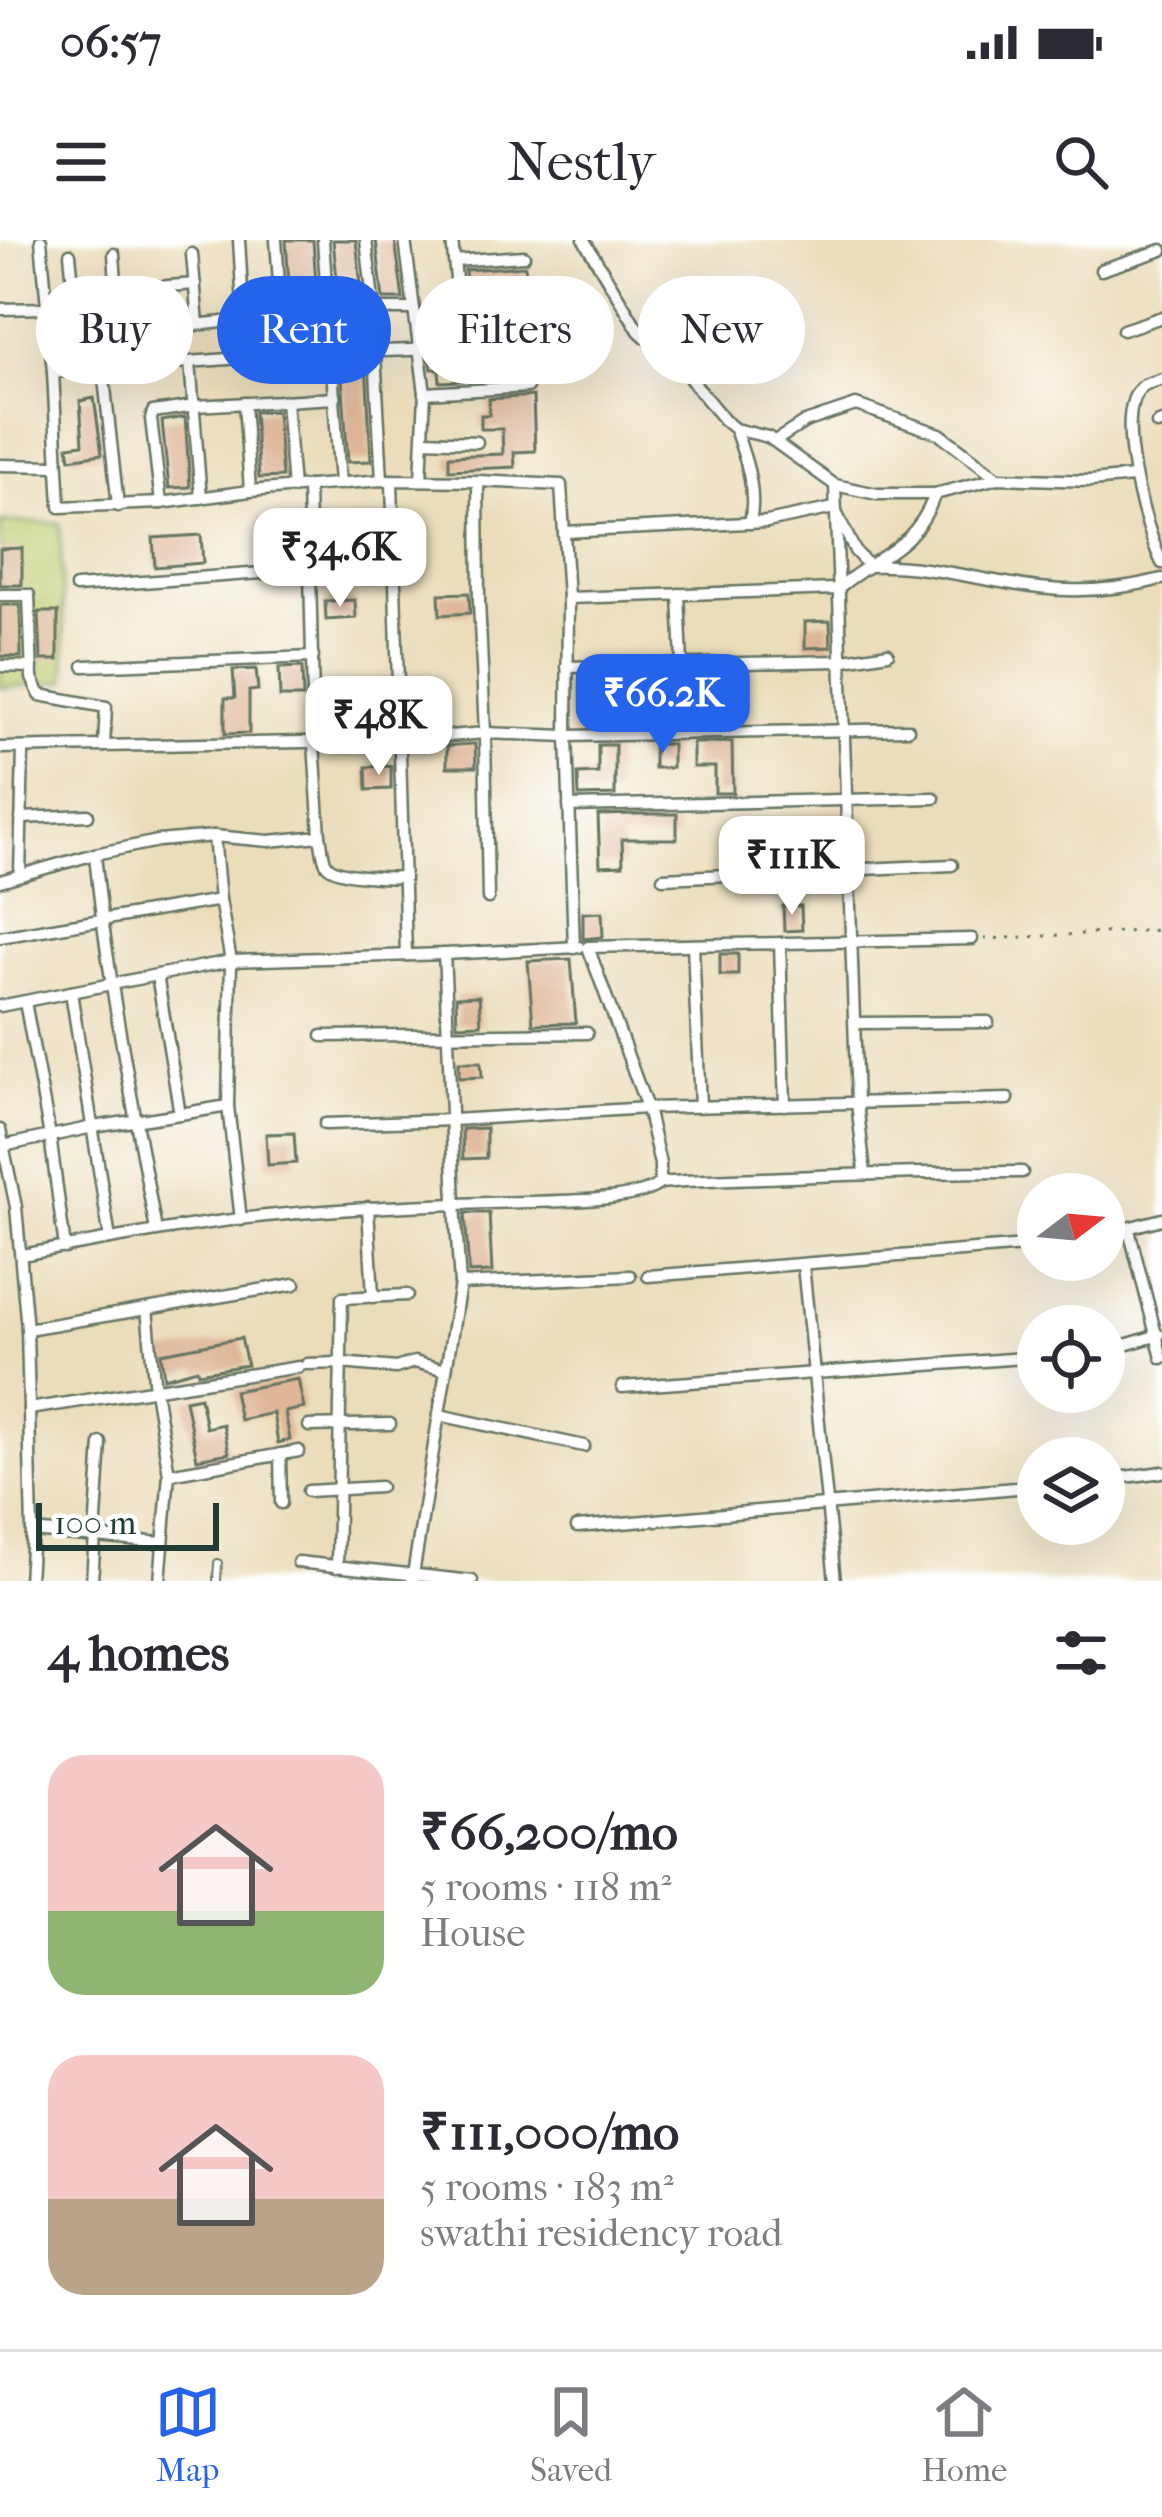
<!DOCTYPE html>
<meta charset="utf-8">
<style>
body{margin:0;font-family:"IM FELL French Canon",serif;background:#f2f2f3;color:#2b2b33;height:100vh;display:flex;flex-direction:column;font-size:45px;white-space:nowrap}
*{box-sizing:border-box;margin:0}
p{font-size:39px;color:#7c7c81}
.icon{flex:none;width:66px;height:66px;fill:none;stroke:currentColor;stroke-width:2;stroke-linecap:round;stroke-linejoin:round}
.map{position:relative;height:1341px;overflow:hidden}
.drawer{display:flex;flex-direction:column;background:#fff;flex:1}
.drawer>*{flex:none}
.guide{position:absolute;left:36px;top:36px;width:1092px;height:108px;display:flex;gap:24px}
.needle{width:78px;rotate:74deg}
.controls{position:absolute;left:1017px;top:933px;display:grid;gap:24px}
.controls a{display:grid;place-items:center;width:108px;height:108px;border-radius:50%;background:#fff;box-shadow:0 12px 48px #0002;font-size:60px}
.scale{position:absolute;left:36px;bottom:30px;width:183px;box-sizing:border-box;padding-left:12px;border:6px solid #1f3d34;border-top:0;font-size:33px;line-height:42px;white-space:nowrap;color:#1f3d34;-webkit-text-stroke:9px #fff;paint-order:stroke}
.price{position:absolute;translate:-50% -102px;padding:0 27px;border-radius:24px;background:#fff;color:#222;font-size:39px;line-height:78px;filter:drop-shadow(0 3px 6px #0008)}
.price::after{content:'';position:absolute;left:50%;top:72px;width:36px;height:27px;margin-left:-18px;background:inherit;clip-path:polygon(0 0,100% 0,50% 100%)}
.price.selected{background:#2563eb;color:#fff}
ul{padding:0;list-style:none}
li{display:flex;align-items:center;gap:36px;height:300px;padding:0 48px}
li span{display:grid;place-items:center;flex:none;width:336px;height:240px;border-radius:36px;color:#555}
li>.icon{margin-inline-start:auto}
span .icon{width:144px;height:144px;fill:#fffc;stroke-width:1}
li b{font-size:51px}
h2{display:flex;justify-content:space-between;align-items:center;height:144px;padding:0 48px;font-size:51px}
.pill{padding:0 42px;border-radius:54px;background:#fff;box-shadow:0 12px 48px #0002;font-size:42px;line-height:108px}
.pill.selected{background:#2563eb;color:#fff}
.status{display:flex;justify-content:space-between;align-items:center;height:84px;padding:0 60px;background:#fff;direction:ltr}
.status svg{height:33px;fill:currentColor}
header{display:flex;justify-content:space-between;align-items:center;height:156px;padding:0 48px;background:#fff;font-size:54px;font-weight:600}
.dock{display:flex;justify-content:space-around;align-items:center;height:168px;border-top:3px solid #e1e1e2;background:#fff;font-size:33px;color:#7c7c81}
.dock a{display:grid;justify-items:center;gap:6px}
.dock .selected{color:#2563eb}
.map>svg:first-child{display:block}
.green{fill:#becc6e;stroke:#6e8451;stroke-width:3}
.building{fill:#deb697}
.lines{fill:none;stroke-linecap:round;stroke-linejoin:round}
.lane-casing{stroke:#667563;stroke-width:10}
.street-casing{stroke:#667563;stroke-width:15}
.path{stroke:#667563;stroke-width:3;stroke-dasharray:3 9;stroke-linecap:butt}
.lane{stroke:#fff;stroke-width:6}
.street{stroke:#fff;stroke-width:10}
</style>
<div class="status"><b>06:57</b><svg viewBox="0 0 49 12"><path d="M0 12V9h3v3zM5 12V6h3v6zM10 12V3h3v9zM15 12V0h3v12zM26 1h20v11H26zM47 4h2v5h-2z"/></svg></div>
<header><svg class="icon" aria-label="menu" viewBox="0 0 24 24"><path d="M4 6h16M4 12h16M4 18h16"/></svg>Nestly<svg class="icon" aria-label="search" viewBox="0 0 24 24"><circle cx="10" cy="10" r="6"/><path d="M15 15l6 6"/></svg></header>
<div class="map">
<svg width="1162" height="1341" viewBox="0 0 1162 1341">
<rect width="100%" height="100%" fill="#fff"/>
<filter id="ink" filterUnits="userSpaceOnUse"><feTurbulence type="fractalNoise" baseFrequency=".00833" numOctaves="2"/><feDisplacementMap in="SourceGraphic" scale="24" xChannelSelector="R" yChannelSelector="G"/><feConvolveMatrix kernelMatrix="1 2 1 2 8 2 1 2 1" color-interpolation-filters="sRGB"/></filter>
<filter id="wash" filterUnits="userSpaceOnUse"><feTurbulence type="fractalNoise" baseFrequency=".004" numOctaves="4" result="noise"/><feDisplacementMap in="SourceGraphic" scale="48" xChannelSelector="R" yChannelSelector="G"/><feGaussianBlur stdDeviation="2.7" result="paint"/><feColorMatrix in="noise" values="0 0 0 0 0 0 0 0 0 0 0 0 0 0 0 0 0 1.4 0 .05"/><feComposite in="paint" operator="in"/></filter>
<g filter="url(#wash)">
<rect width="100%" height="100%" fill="#ebddba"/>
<path class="green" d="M0 282 60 283 66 441 0 448Z"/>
<g id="blocks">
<g class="building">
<path d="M286 0H313L316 43 289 45Z"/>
<path d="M333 0H356L362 54 339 58Z"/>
<path d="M376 0H395L403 59H383Z"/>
<path d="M525 26 528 49 467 54 465 30Z"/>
<path d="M93 36 94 64 101 86 92 88 86 72 82 39Z"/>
<path d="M532 68 535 95 472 98 469 73Z"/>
<path d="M319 83 320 104 293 105 292 85Z"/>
<path d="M538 115V128H528L529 138H508V130H483V140L440 142 439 129H432L430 119Z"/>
<path d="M341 122H366L371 221 348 222Z"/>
<path d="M533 156 535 211 514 212 515 227 449 230V216L503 214 502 189H481V175H489V159Z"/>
<path d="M94 158 102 214 70 219 68 206 83 204 80 161Z"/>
<path d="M277 171 282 237 259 238 254 172Z"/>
<path d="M185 177 190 247 169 248 162 181Z"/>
<path d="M201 295 203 323 155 327 153 298Z"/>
<path d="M22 308V345H0V309Z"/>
<path d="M469 353 470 373 440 375 439 354Z"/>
<path d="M355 360 356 378 326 380 325 361Z"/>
<path d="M0 365H20L21 417 0 416Z"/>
<path d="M39 372H58V420H41Z"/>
<path d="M830 381 831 407 805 408V382Z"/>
<path d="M302 427 303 457H280L279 428Z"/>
<path d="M256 429 258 450 249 451V493L225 494V458H235L233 430Z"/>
<path d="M431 446V465H408V447Z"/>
<path d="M732 502 733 553H715V527H693V503Z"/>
<path d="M471 504H475L476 527H447V506Z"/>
<rect x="654" y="504" width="18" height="24"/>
<path d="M598 505H615V555L579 556 578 534 598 533Z"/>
<path d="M391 526V549L367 550 366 527Z"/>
<path d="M639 574H677V599H622L623 625 600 626 598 575Z"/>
<rect x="782" y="595" width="18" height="25"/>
<path d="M783 666H801L802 690 784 691Z"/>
<path d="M602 672 603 697 583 699V673Z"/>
<rect x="720" y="714" width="18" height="21"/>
<path d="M571 719 576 783 533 784 528 721Z"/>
<path d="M479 756 481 784 457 785 456 757Z"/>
<path d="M459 822H481L482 837 459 838Z"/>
<path d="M486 888V918L463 919 462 889Z"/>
<path d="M294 893 296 923 268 925 266 894Z"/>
<path d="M465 973H489L492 1032 469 1033Z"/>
<path d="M241 1098 247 1125 198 1133 197 1129 164 1138 161 1113Z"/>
<path d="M298 1139 304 1168 285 1172 290 1200 278 1203 273 1173 240 1180 234 1151Z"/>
<path d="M200 1157 206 1188 223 1184 229 1213 197 1219 185 1160Z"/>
</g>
</g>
</g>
<g filter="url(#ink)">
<use href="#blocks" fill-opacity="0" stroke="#667563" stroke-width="3"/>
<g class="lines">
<g class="lane-casing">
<path id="lane" d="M217 1341 218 1323"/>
</g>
<g class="street-casing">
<g id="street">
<path d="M41 0 53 132 60 267 161 263 250 251 382 240 478 241 561 245 568 358 567 496 574 708"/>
<path d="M239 0 246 118"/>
<path d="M276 0 284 115"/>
<path d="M323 0 340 244"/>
<path d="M366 0 374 69H413"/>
<path d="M405 0 425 153"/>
<path d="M452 0 463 108"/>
<path d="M584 0 639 91 689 137 724 180 735 189 768 197 835 245 877 254H935L998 238 1091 241 1133 237"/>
<path d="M70 14 82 130"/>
<path d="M114 14 122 127"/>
<path d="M192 14 198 84"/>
<path d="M454 21 524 16"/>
<path d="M1101 30 1162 10"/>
<path d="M117 50 195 44"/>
<path d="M459 64 529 59"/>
<path d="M0 69 46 68"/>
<path d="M328 71 374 69"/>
<path d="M1123 90 1162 77"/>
<path d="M119 93 242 80"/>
<path d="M375 113 382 240"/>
<path d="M190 122 201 258"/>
<path d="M103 129 118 266"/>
<path d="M53 132 284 115 536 105"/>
<path d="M1162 139C1156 142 1149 142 1143 146 1110 169 1147 293 1162 323"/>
<path d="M286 161 293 248"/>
<path d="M244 163 250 251"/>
<path d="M1157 184 1162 182"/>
<path d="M735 189C746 220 757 250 750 283"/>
<path d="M424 200 477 202"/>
<path d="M775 201 805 182 856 165 940 194 998 238"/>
<path d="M0 225 55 226"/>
<path d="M421 240 425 153 527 147"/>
<path d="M392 242 406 715"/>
<path d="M835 245 857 863 865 933"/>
<path d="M161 263 151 179 153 172 195 166 335 158"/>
<path d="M564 292 767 282 834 268 855 311 869 326C929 324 981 341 1039 348 1079 353 1123 349 1162 339"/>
<path d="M76 347 394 323"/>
<path d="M679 354 682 424"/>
<path d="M0 355H29L32 438 40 455 106 467 104 506"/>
<path d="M568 358 837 349C877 315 915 310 935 254"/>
<path d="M0 426 32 427"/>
<path d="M84 426 313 417"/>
<path d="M567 427 839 421 888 413"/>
<path d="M0 508 401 500 485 493 479 361 478 241"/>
<path d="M569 566 934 558"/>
<path d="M21 578 88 575"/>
<path d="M214 596 220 660 231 721 228 866 241 980"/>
<path d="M320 596C322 604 322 618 327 625 337 637 388 638 404 637"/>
<path d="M95 614C107 741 134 866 156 991"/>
<path d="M20 635 23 508"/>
<path d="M663 638 952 625"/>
<path d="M0 641 95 614 158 601 214 596 269 601 320 596 314 502 308 246"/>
<path d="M488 658 485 493 567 496 908 489"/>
<path d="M0 697 220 660"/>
<path d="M780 703 785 865"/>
<path d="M693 705 700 866"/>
<path d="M444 714 579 707"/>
<path d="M157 735 231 721 444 714C450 824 452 934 460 1044L630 1036"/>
<path d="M71 752 110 999"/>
<path d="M25 762 50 896 65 1008"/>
<path d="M0 766 157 735 180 874 93 887 3 906"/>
<path d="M855 783 988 782"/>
<path d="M322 796 587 793"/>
<path d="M180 874 228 866"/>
<path d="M325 884 453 880 647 868 1008 859"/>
<path d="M0 890 16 967 27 1089 32 1291 29 1341"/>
<path d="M660 943V924L647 868 588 707 972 699"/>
<path d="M368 967 373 1057"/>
<path d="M1129 990 1162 1118"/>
<path d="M1104 994 1162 979"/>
<path d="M21 1015C106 1000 191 983 277 975 359 967 442 964 525 962 554 961 641 962 660 943 703 939 746 939 790 937 867 934 944 932 1022 932"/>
<path d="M803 1025 835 1341"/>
<path d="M648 1036 1038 1005"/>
<path d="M147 1069 155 1150 169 1234 160 1341"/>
<path d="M27 1089 295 1044"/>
<path d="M1104 1111 1159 1095"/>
<path d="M307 1124 341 1123 396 1128 414 1122 446 1130"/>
<path d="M622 1147 1038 1117"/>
<path d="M29 1169 299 1127"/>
<path d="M439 1175 584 1206"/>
<path d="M309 1186 390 1184"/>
<path d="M280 1214 281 1263"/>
<path d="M169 1234 299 1211"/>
<path d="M1104 1240 1162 1232"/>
<path d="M308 1251 380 1247"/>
<path d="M577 1287 1038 1246"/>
<path d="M32 1291 162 1303"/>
<path d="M298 1322 472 1341"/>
<path d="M337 1327 342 1058 407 1055"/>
<path d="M92 1341 101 1203"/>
<path d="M412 1341 460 1044"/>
</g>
</g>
<path class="path" d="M984 699 1162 690"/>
<use href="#lane" class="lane"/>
<use href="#street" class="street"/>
</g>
</g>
</svg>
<div class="controls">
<a><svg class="needle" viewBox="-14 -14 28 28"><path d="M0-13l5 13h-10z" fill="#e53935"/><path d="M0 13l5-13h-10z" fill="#7c7c81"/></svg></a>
<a><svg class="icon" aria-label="locate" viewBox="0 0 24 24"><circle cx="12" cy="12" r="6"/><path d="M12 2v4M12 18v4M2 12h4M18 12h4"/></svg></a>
<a><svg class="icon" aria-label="layers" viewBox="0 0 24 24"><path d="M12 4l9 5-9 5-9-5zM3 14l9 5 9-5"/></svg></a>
</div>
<div class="scale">100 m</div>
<b class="price" style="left:340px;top:370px">₹34.6K</b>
<b class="price selected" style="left:663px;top:516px">₹66.2K</b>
<b class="price" style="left:379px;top:538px">₹48K</b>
<b class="price" style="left:792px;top:678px">₹111K</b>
<div class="guide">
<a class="pill">Buy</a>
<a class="pill selected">Rent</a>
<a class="pill">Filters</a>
<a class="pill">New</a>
</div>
</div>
<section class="drawer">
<h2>4 homes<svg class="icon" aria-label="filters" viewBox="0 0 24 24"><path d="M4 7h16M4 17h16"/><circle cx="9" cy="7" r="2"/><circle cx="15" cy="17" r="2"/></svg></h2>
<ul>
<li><span style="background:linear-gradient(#f6c9c9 65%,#8fb573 0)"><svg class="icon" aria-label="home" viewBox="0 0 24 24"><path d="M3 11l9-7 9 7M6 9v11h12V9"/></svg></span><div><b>₹66,200/mo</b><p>5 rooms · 118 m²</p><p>House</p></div></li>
<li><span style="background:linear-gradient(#f6c9c9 60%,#b9a48a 0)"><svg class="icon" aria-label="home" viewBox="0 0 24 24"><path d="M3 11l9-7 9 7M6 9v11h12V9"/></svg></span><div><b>₹111,000/mo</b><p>5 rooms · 183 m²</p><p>swathi residency road</p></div></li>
</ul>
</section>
<nav class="dock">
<a class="selected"><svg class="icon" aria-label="map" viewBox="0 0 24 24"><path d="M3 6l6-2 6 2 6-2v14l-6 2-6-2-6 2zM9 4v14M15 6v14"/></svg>Map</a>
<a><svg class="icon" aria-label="saved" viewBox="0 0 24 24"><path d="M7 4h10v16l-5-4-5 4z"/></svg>Saved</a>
<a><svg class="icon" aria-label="home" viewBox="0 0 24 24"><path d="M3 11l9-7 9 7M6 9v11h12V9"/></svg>Home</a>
</nav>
